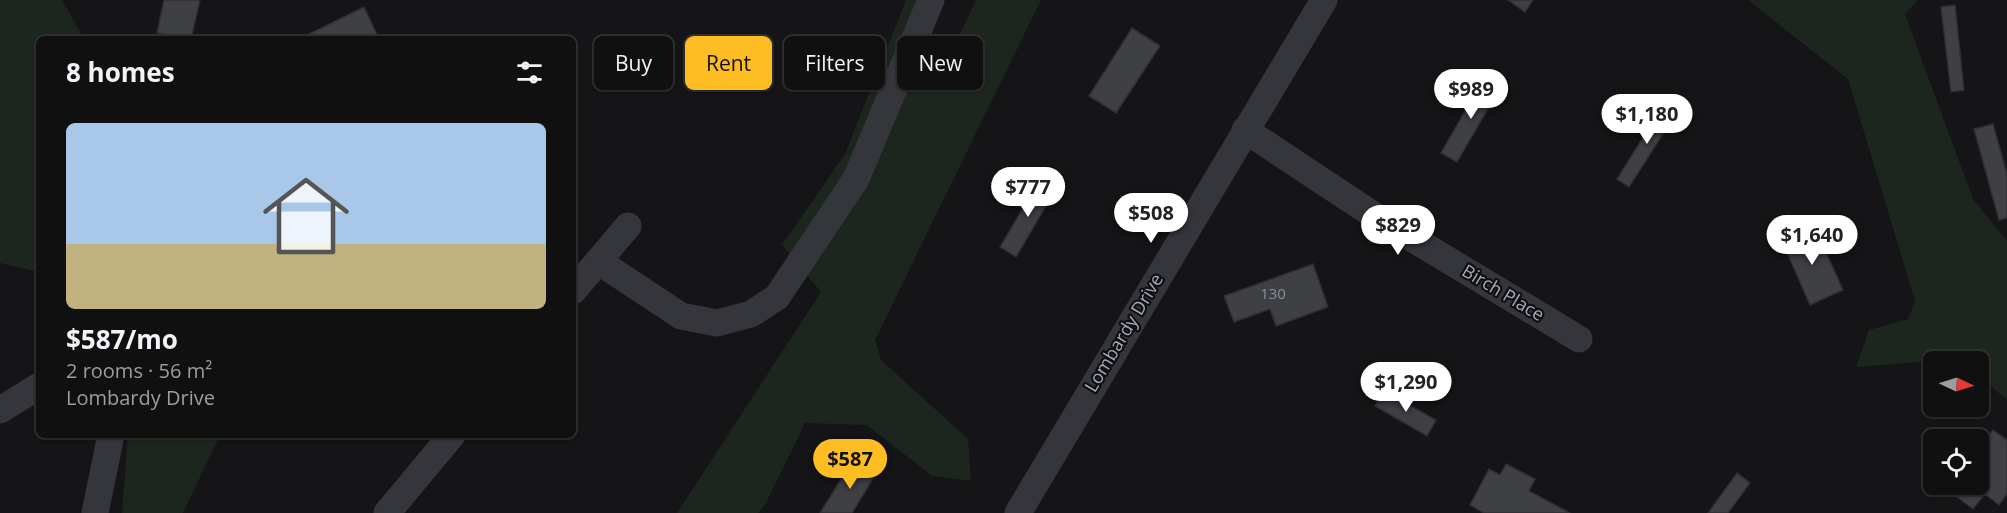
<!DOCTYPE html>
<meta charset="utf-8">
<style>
body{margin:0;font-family:"Open Sans",sans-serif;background:#19191a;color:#f1f3f6;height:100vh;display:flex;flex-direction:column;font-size:22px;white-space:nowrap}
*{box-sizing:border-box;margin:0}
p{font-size:20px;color:#9c9d9f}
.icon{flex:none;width:33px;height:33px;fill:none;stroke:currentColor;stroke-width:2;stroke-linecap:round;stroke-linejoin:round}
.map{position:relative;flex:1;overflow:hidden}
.details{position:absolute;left:36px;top:36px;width:540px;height:402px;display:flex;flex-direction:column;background:#101011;border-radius:9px;box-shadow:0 2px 4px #0004,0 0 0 2px #303031}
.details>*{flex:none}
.top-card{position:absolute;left:594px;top:36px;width:570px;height:54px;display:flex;gap:12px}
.needle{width:39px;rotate:94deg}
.tools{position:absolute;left:1923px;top:351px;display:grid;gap:12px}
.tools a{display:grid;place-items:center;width:66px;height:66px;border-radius:9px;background:#101011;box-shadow:0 2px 4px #0004,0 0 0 2px #303031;font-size:30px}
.price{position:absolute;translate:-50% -51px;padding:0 14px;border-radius:21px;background:#fff;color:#222;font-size:20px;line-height:39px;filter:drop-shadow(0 2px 3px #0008)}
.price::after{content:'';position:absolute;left:50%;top:36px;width:18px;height:14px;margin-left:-9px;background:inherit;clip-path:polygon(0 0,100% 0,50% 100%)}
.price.current{background:#ffbd24;color:#111}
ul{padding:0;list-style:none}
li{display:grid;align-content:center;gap:12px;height:318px;padding:0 30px}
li+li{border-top:2px solid #303031}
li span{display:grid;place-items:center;height:186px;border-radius:9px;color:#555}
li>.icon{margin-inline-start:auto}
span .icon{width:108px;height:108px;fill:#fffc;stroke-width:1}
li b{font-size:26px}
h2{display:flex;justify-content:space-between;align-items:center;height:72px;padding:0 30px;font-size:26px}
.tag{padding:0 21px;border-radius:9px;background:#101011;box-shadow:0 2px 4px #0004,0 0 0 2px #303031;font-size:21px;line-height:54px}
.tag.current{background:#ffbd24;color:#111}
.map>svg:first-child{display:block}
.green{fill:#1c251e}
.building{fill:#3e4044;stroke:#2f2e33;stroke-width:1.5}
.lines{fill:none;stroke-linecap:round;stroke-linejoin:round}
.minor{stroke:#35363c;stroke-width:27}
.labels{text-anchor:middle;stroke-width:4.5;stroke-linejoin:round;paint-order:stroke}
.number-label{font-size:15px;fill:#8b909b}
.street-label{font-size:18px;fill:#a5abb8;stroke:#101012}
</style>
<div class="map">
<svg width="2007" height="513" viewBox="0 0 2007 513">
<rect width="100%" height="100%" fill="#151517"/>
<g class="green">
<path d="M0 0H62L82 35 88 39H39V272L0 263Z"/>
<path d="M906 0H929L914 78 928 93 939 78 976 0H1041L875 340 881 360 968 439 971 481 932 476 867 425 805 423 766 503 758 513H677L821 292 782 245 845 154Z"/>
<path d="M1748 0H1918L1905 14 1973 199 2007 241V400L1979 376 1978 362 1958 359 1856 367 1869 330 1908 319 1915 301 1848 79Z"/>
<path d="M128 435H220L183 513H122Z"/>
</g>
<g class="building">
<path d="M164 0H200L191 39 157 33Z"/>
<path d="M1508 0H1533L1525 12Z"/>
<path d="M1955 5 1964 90 1951 92 1941 7Z"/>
<path d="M364 7 379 39H309L307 35Z"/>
<path d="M1132 28 1160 46 1116 113 1089 96Z"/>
<path d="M1484 78 1500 88 1457 162 1441 153Z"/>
<path d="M1664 104 1677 112 1629 187 1617 179Z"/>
<path d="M1993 124 2007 174V218L1999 220 1974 129Z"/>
<path d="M1040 179 1056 189 1016 257 1000 247Z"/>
<path d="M1814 226 1843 290 1810 305 1782 241Z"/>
<path d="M1313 264 1328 307 1276 326 1270 309 1234 322 1224 296Z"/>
<path d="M1384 391 1436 420 1427 436 1375 406Z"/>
<path d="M1993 430 2007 440V494L1999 505 1985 494 1973 509 1947 489 1951 484H1978V449Z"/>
<path d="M853 460 876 474 852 513H820Z"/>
<path d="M1506 464 1535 479 1529 491 1570 513H1484L1470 505 1489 469 1500 475Z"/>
<path d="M1737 473 1750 483 1728 513H1708Z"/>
</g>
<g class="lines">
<g class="minor">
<path d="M1245 130 1375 216 1579 339"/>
<path d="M598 261 681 316 717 323 751 314 777 297 856 179 931 0"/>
<path d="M573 291 628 226"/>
<path d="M0 410 39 386"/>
<path d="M95 513 111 435"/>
<path d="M387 513 452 435"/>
<path d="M1018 513 1324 0"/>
</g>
</g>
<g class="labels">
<g class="number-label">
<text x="1273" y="299">130</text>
</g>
<g class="street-label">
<text transform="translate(1503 293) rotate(31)" y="6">Birch Place</text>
<text transform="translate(1124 333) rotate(-59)" y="6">Lombardy Drive</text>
</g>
</g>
</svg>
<div class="tools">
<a><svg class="needle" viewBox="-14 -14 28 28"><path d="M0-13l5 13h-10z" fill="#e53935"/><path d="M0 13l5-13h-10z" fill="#9c9d9f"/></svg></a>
<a><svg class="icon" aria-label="locate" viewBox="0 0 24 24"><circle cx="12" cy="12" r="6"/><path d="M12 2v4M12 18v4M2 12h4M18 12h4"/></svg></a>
</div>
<b class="price" style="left:1471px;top:120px">$989</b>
<b class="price" style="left:1647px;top:145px">$1,180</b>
<b class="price" style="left:1028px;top:218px">$777</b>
<b class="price" style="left:1151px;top:244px">$508</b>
<b class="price" style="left:1398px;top:256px">$829</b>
<b class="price" style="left:1812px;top:266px">$1,640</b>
<b class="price" style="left:1406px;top:413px">$1,290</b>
<b class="price current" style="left:850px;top:490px">$587</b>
<div class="top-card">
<a class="tag">Buy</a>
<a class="tag current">Rent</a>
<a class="tag">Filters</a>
<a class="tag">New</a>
</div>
<section class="details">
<h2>8 homes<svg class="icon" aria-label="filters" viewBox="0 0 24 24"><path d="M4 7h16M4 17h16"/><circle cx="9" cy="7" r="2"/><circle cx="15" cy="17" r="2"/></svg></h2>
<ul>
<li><span style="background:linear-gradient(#a9c7e8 65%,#c2b280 0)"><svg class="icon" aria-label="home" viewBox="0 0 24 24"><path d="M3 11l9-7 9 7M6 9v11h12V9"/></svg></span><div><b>$587/mo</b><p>2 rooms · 56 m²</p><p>Lombardy Drive</p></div></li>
</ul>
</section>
</div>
